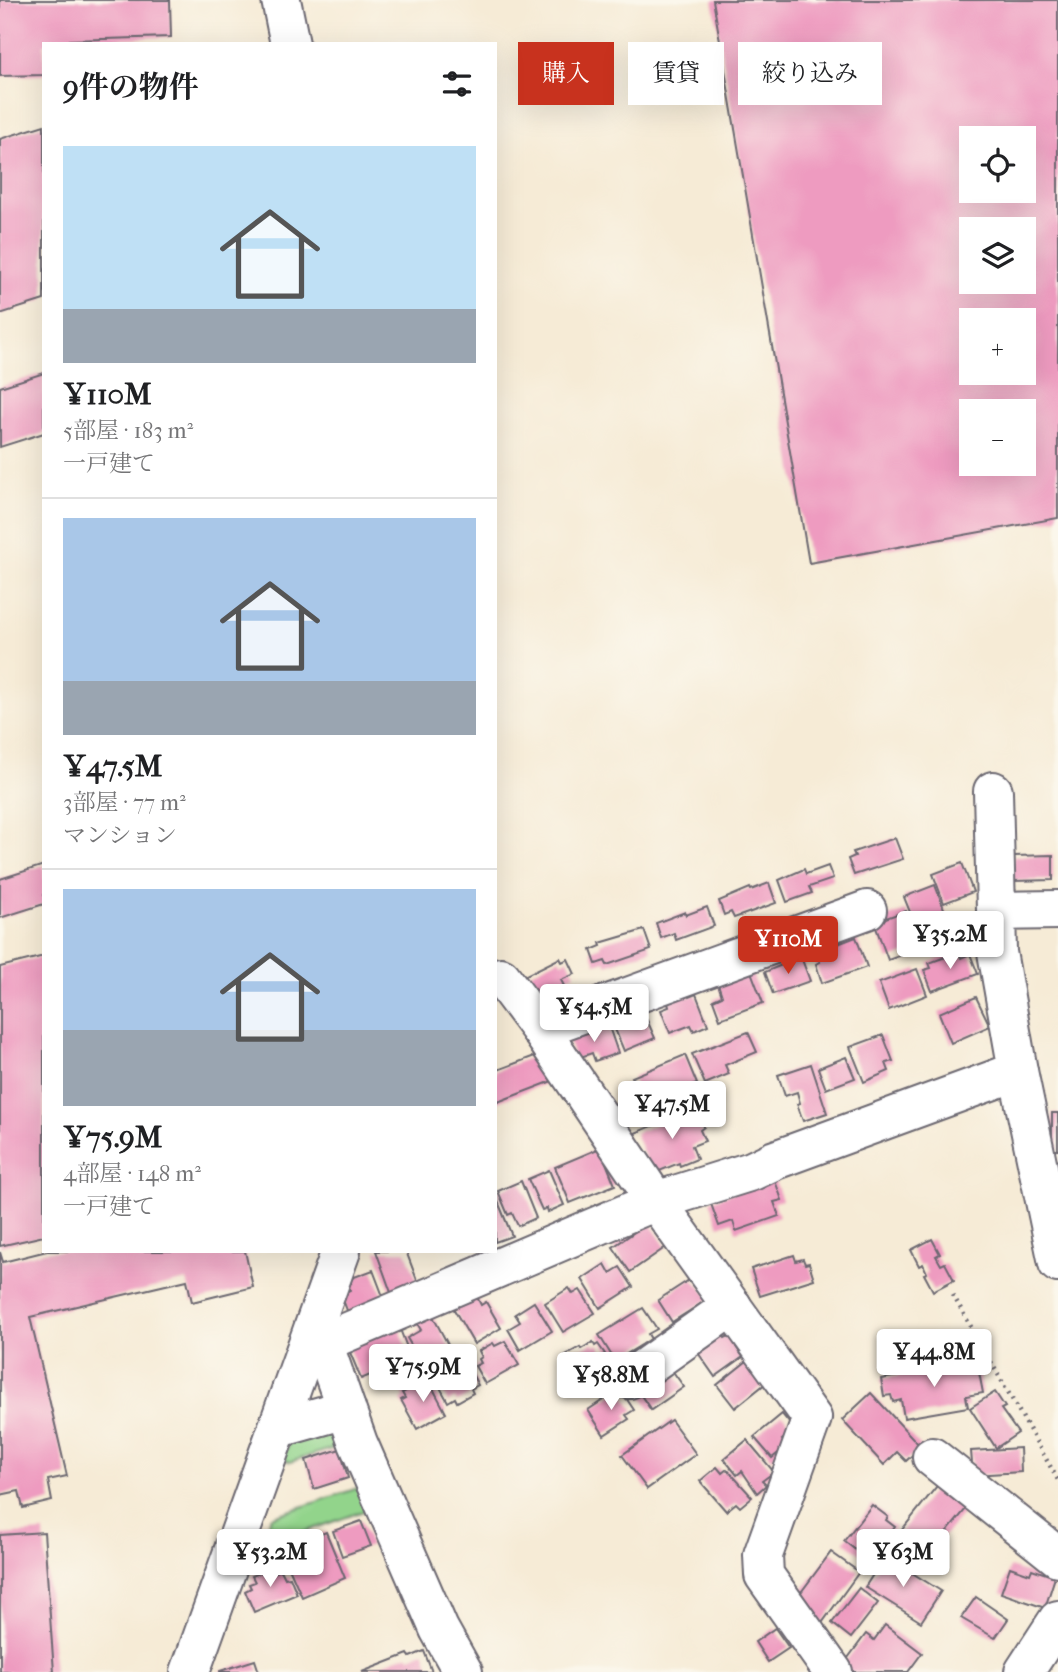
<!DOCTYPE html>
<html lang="ja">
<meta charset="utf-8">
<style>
body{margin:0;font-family:"IM FELL French Canon","Noto Serif JP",serif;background:#f2f2f2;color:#202124;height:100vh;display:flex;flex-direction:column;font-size:26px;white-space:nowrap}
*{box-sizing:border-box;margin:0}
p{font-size:23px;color:#757577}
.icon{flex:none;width:38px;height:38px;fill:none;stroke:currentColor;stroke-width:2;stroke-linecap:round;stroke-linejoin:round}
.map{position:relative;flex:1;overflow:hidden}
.details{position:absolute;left:42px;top:42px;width:455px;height:1211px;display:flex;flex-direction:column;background:#fff;border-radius:0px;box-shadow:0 7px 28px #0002}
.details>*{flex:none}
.guide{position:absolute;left:518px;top:42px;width:434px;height:63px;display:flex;gap:14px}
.controls{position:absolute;left:959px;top:126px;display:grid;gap:14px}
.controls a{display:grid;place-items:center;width:77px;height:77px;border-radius:0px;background:#fff;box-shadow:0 7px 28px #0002;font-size:35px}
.price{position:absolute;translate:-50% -60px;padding:0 16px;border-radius:7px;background:#fff;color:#222;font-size:23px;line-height:46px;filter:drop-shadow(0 2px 4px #0008)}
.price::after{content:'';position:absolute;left:50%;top:42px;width:21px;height:16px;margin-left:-10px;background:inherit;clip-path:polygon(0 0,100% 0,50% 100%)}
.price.current{background:#c8321e;color:#fff}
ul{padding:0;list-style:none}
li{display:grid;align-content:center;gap:14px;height:371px;padding:0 21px}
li+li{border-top:2px solid #e0e0e0}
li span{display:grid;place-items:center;height:217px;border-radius:0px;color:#555}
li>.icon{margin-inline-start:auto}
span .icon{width:126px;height:126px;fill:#fffc;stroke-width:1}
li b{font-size:30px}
h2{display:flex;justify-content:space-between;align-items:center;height:84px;padding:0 21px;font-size:30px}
.tag{padding:0 24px;border-radius:0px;background:#fff;box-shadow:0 7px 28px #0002;font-size:24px;line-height:63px}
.tag.current{background:#c8321e;color:#fff}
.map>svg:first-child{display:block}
.green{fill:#92d48b;stroke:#5a7b63;stroke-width:2}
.building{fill:#ee9bc0;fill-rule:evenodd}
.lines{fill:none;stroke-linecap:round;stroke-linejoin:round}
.minor-casing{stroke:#6c6871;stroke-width:42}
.path{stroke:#6c6871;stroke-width:4.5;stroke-dasharray:2 5;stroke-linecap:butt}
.minor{stroke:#fff;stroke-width:38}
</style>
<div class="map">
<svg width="1058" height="1672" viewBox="0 0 1058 1672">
<rect width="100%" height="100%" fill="#fbf7ec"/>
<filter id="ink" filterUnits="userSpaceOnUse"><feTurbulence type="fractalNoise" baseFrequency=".0143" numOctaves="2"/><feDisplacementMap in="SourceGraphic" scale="14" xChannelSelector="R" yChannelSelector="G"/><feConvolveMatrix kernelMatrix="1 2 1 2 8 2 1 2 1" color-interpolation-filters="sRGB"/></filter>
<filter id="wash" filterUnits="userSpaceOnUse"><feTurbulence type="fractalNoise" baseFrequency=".00686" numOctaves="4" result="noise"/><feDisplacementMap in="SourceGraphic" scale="28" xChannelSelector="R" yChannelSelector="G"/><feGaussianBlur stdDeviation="1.57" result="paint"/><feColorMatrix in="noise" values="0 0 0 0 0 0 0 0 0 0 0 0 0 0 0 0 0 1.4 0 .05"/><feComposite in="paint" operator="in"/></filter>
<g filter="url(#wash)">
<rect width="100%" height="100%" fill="#f6ebd6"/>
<g class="green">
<path d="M331 1424 350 1443 290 1462 283 1458 291 1439Z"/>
<path d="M367 1485 375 1507 259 1548 271 1517Z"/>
</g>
<g id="blocks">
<g class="building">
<path d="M0 0H170L171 37 70 40V44H44V75L0 76Z"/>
<path d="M713 0H1058V518L809 563ZM971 138H1024V191H971ZM971 229H1024V282H971ZM971 320H1024V373H971ZM971 411H1024V464H971Z"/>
<path d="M44 125V300L0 314V139Z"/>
<path d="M44 373V433L0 447V387Z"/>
<path d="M895 838 903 859 854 875 848 859 855 856 853 852Z"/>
<path d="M1053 855V880L1013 881V856Z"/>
<path d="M962 863 973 892 944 903 933 874Z"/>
<path d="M44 865V904L0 918V879Z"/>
<path d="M828 866 833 879 809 887 812 893 787 902 779 880 804 869 806 874Z"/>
<path d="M769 883 776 903 734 918 731 912 724 915 719 901 750 888 751 890Z"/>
<path d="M935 885 952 930 922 942 904 897Z"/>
<path d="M707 907 714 926 676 940 674 933 661 938 656 923 685 912 686 915Z"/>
<path d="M906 911 919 949 888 960 874 922Z"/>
<path d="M644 930 651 950 607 965 605 961 596 964 591 950 601 946 600 943Z"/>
<path d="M856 937 867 967 822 983 816 964 820 962 817 952Z"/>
<path d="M959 952 961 958 970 954 978 974 932 991 924 970 931 968 929 963Z"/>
<path d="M44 956V1236L0 1246V967Z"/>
<path d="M801 957 810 981 773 994 765 972Z"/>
<path d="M560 958 562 962 568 959 575 974 561 980 564 986 528 1001 518 979Z"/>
<path d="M750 969 763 1003 720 1019 713 1000 722 996 717 981Z"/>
<path d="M917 969 927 995 889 1010 879 983Z"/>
<path d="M687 992 689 997 696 994 708 1025 694 1031 691 1025 670 1033 661 1010 669 1007 668 1003Z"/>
<path d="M976 997 990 1026 951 1043 939 1013Z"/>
<path d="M632 1014 635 1021 644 1017 645 1021 647 1020 655 1038 624 1051 612 1022Z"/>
<path d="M608 1024 618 1053 595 1061 592 1053 575 1059 567 1038Z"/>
<path d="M748 1032 757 1052 725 1065 729 1074 705 1084 692 1054Z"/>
<path d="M883 1035 893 1061 886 1063 889 1071 864 1082 850 1047Z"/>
<path d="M540 1054 555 1080 495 1103V1071Z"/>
<path d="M685 1055 697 1084 644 1106 632 1077Z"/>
<path d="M846 1057 855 1078 826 1089 818 1068Z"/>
<path d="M811 1064 827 1113 803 1121 797 1104 800 1103 797 1092 785 1096 778 1075Z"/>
<path d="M696 1108 704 1127 700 1130 705 1141 692 1146 697 1159 680 1166 679 1163 652 1174 635 1133Z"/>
<rect x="1052" y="1113" width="6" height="37"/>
<path d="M600 1148 615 1185 570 1203 555 1167Z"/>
<path d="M549 1170 564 1205 548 1212 547 1208 542 1210 528 1179Z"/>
<path d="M774 1178 782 1200 774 1202 779 1216 736 1231 733 1221 719 1226 710 1201Z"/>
<path d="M521 1181 536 1218 518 1226 512 1213 508 1215 498 1191Z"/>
<path d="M495 1194 512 1236 495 1242Z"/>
<path d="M649 1222 666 1247 630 1272 613 1247Z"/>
<path d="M932 1239 940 1254 936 1256 941 1265 945 1263 954 1280 933 1291 924 1274 927 1273 923 1264 919 1266 911 1250Z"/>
<path d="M47 1251H245L253 1287 192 1302 187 1280 30 1317 67 1476 48 1480 52 1501 23 1508 19 1491 0 1495V1252L3 1262Z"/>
<path d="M376 1251H406L420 1288 393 1298Z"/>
<path d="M794 1255 796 1261 803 1259 805 1264 809 1263 814 1279 760 1296 751 1269Z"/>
<path d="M605 1264 610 1273 620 1267 633 1287 600 1308 582 1279Z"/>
<path d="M373 1270 384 1299 348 1313 342 1297 346 1295 345 1292 350 1290 348 1284 351 1283 349 1279Z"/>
<path d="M692 1278 710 1298 672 1322 658 1300Z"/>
<path d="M569 1288 573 1294 580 1290 595 1313 563 1332 545 1303Z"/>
<path d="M475 1293 481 1305 486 1302 501 1328 474 1344 452 1306Z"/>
<path d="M534 1302 552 1331 520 1350 508 1329 520 1322 515 1314Z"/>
<path d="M643 1308 657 1329 648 1334 651 1339 615 1361 599 1335Z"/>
<path d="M430 1311 453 1354 425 1369 407 1338 421 1330 415 1320Z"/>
<path d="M398 1324 411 1358 361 1379 347 1345Z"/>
<path d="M719 1329 725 1338 733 1334 740 1344 736 1347 743 1357 715 1377 694 1347Z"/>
<path d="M505 1341 519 1365 485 1384 475 1366 481 1363 479 1359 482 1357 479 1351 493 1343 495 1346Z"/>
<path d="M593 1342 595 1346 598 1344 605 1354 602 1356 605 1359 577 1376 564 1356 580 1347 581 1349Z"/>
<path d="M747 1361 766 1383 735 1408 717 1385Z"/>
<path d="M977 1362 983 1393 966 1396 968 1407 904 1418 901 1400 893 1402 891 1395 884 1396 881 1379Z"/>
<path d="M466 1363 478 1385 471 1389 473 1393 457 1402 455 1398 448 1402 436 1380Z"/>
<path d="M669 1366 684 1387 651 1410 636 1388Z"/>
<path d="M428 1379 446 1413 417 1429 401 1400 405 1398 402 1393Z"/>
<path d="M620 1389 634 1410 626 1415 629 1419 604 1435 588 1410Z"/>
<path d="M995 1392 1005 1407 1001 1409 1018 1433 996 1448 970 1408Z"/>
<path d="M871 1393 921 1447 906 1461 897 1452 884 1465 842 1420Z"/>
<path d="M782 1414 795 1430 782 1440 787 1446 772 1458 754 1437Z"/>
<path d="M671 1420 696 1454 647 1489 622 1455Z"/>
<path d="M747 1440 774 1472 762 1481 766 1485 757 1493 742 1471 737 1475 724 1459Z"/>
<path d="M1020 1448 1021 1472 973 1475 971 1451Z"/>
<path d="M340 1449 348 1478 314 1489 306 1460Z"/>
<path d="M717 1467 722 1473 727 1469 752 1497 740 1507 736 1503 726 1511 700 1481Z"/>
<path d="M937 1486 966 1509 925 1559 897 1536Z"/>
<path d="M872 1505 888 1517 886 1520 895 1527 870 1561 844 1541Z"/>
<path d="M361 1521 371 1546 342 1556 333 1531Z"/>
<path d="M44 1532 54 1672H0V1535Z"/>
<path d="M326 1532 345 1578 302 1597 287 1563 296 1559 293 1551 306 1546 304 1541Z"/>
<path d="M831 1552 859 1572 822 1623 801 1607 796 1599Z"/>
<path d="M885 1556 941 1591 921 1622 865 1587Z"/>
<path d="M274 1567 276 1572 281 1570 285 1578 290 1577 297 1594 254 1612 245 1591 251 1588 249 1584 255 1582 252 1576Z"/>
<path d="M1010 1567 1030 1574 1032 1569 1055 1577 1045 1608 1001 1593Z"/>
<path d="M859 1588 878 1603 851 1638 832 1623Z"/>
<path d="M976 1597 1008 1619 995 1638 961 1618Z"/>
<path d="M885 1625 922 1653 908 1672H849L842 1666 866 1634 874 1640Z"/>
<path d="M775 1628 789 1648 768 1662 755 1642Z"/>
<path d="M424 1651 432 1672H362L408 1654 410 1657Z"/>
<path d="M255 1660 259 1672H220V1671Z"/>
</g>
</g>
</g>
<g filter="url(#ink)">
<use href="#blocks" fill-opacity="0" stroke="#6c6871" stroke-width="2"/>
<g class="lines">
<g class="minor-casing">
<g id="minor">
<path d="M281 0 290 44"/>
<path d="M993 791 996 911"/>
<path d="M501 977 540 1029"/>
<path d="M1018 1071 1058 1263"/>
<path d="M311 1341 336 1337 656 1201 752 1171 775 1160 1018 1071 997 952 996 911 1058 910"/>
<path d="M311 1341 329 1360 346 1409"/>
<path d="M629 1379 732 1306"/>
<path d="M279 1428 346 1409 358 1443 439 1629 463 1672"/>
<path d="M932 1457 1058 1557"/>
<path d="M190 1672 341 1251"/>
<path d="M833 1672 764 1575 763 1555 812 1418 656 1201 540 1029 867 910"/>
<path d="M1024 1672 1058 1620"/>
</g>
</g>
<path class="path" d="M953 1295 1058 1480"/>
<use href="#minor" class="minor"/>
</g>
</g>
</svg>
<div class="controls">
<a><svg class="icon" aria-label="locate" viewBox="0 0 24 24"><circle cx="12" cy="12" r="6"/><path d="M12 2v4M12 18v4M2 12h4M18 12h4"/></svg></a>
<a><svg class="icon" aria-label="layers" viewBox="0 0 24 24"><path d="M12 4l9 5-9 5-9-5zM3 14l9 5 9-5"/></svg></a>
<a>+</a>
<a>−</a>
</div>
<b class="price" style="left:950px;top:971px">¥35.2M</b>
<b class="price current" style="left:788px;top:976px">¥110M</b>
<b class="price" style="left:594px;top:1044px">¥54.5M</b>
<b class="price" style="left:672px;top:1141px">¥47.5M</b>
<b class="price" style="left:934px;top:1389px">¥44.8M</b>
<b class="price" style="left:423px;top:1404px">¥75.9M</b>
<b class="price" style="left:611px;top:1412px">¥58.8M</b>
<b class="price" style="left:270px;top:1589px">¥53.2M</b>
<b class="price" style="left:903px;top:1589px">¥63M</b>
<div class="guide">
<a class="tag current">購入</a>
<a class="tag">賃貸</a>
<a class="tag">絞り込み</a>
</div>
<section class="details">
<h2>9件の物件<svg class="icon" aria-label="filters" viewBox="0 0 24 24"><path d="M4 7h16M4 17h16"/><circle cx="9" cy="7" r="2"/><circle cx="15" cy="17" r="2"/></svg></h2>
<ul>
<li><span style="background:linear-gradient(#bfe0f5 75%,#9aa5b1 0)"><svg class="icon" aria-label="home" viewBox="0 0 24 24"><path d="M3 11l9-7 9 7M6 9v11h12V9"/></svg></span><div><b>¥110M</b><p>5部屋 · 183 m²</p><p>一戸建て</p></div></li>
<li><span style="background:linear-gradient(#a9c7e8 75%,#9aa5b1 0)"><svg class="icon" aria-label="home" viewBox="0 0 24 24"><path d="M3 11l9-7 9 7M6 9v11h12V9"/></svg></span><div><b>¥47.5M</b><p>3部屋 · 77 m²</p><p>マンション</p></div></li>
<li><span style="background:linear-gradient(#a9c7e8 65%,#9aa5b1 0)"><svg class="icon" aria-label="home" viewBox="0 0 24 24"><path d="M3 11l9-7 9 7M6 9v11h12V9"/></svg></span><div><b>¥75.9M</b><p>4部屋 · 148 m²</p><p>一戸建て</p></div></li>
</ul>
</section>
</div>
